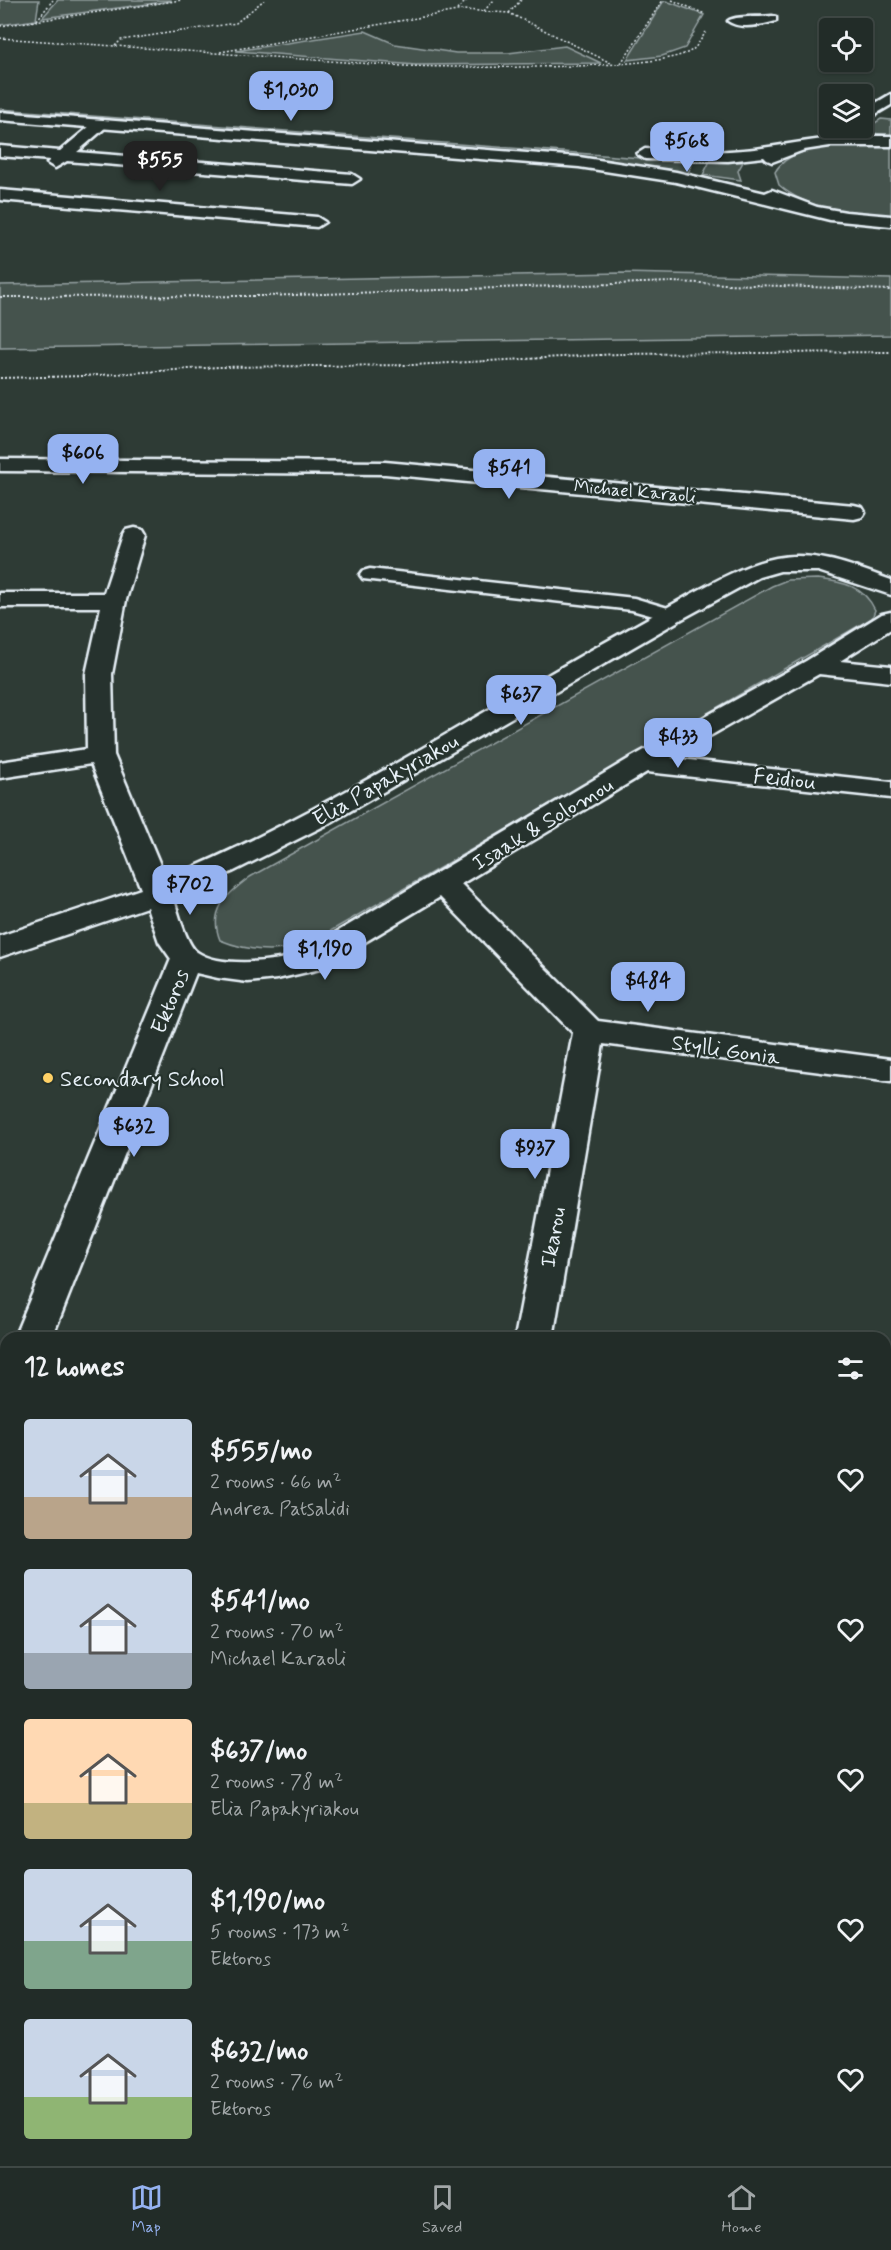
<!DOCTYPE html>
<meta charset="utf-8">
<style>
body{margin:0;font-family:Mynerve,sans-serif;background:#2a3430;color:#f1f3f6;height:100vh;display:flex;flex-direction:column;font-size:22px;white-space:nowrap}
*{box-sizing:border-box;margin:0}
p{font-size:20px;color:#a2a7a8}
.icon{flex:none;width:33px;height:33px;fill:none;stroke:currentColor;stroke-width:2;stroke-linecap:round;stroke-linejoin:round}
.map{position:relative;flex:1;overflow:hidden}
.panel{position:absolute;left:0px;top:1332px;width:891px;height:834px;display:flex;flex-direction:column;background:#222c28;border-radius:18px 18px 0 0;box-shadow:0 2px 4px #0004,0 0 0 2px #3f4845}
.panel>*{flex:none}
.controls{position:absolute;left:819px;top:18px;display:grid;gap:12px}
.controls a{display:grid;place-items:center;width:54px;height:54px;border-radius:6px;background:#222c28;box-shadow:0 2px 4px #0004,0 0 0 2px #3f4845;font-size:30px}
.price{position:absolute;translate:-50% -51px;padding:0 14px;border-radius:12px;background:#95b2f1;color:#111;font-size:20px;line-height:39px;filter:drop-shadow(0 2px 3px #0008)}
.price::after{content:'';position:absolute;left:50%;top:36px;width:18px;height:14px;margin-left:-9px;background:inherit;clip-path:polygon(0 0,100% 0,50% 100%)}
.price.active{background:#222;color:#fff}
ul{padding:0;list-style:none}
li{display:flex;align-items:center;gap:18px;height:150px;padding:0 24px}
li span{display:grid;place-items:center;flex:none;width:168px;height:120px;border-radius:6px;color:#555}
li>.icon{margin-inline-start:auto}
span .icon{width:72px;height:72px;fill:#fffc;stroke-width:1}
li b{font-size:26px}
h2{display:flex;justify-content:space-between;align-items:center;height:72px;padding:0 24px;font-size:26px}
.menu{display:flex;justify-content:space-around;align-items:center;height:84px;border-top:2px solid #3f4845;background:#222c28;font-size:16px;color:#a2a7a8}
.menu a{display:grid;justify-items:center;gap:3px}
.menu .active{color:#95b2f1}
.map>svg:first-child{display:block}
.green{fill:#45524e;stroke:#96a2a3;stroke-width:1.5}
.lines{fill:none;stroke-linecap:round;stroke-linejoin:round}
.service-casing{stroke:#e8f1f8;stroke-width:5}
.minor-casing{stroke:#e8f1f8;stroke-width:5}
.tertiary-casing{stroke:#e8f1f8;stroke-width:5}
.secondary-casing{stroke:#e8f1f8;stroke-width:5}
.path-far1{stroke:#e8f1f8;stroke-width:1.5;stroke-dasharray:2 2;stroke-linecap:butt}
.path{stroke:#e8f1f8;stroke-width:2;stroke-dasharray:2 2;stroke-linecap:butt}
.service{fill:#26332d;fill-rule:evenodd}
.minor{fill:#26332d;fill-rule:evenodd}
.tertiary{fill:#26332d;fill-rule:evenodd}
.secondary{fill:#26332d;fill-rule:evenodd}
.poi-dot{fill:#ffd166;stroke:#26332d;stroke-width:2}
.labels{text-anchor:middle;stroke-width:4.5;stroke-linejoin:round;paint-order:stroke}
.far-street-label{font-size:18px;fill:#e8f1f8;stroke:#26332d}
.street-label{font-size:22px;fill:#e8f1f8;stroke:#26332d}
.poi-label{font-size:22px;fill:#e8f1f8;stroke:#26332d;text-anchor:start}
</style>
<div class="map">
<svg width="891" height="2166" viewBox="0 0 891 2166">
<rect width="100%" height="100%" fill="#2e3b35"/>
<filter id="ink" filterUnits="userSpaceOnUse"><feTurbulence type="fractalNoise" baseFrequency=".0167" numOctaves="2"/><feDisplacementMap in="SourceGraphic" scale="12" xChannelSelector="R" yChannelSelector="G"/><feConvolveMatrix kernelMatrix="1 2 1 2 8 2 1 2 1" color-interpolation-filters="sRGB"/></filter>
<g filter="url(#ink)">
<g class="green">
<path d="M0 0H39L36 20 0 25Z"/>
<path d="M58 0H171V1L42 18Z"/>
<path d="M666 1 704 15 685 48 662 56 627 60 663 2Z"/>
<path d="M365 31 395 44 456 53H508L565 46 601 63 416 65 236 51Z"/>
<path d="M0 109 693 162 688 173 542 154 0 113Z"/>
<path d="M881 119 891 120V135L861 132Z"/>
<path d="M847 145 891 146V215C854 213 808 211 779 185L775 172C788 149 823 148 847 145Z"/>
<path d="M710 161 743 162 738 171 741 180 703 175Z"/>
<path d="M621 273 891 279V335L0 348V285Z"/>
<path d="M818 579C843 582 864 586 875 610L872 618 308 944C278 953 249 952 220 940 208 910 227 894 250 877L772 586 787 580Z"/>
</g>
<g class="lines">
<g class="service-casing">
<g id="service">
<path d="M772 16 776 17V21C762 25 740 30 728 21 736 15 760 18 772 16Z"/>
<path d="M370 569 634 598 678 611 681 615 678 619 671 621 632 610 363 579 360 575 363 571Z"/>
</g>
</g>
<g class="minor-casing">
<g id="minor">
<path d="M101 120 106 121 108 124 106 127 77 152 352 174 360 179 352 184 67 161 55 168 47 163 50 160 0 156V146L60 151 96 121Z"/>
<path d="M0 190 317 217 325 222 317 227 0 200Z"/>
<path d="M0 459 385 462 854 505 862 507 865 512 862 517 854 519 385 474 0 471Z"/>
<path d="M134 528 142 530 145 535 126 600 112 674 114 755 166 879C313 818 448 732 586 653 622 633 657 613 693 593 720 579 746 564 776 558 816 550 855 567 891 580V595L818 571H780L759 577 680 620 326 825 232 872 173 897C178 911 186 944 197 952 220 968 273 962 298 955L632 757 806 661 882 614 891 612V629L840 661 891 666V682L819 674 671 758 891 782V798L647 772 461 884 598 1021 891 1059V1081L603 1044 553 1338H515L573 1033 440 897 320 969 277 979 248 982 218 978 196 973 52 1338H14L171 959 159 942 147 907 0 957V936L141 889 91 764 0 778V762L87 749 86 674 101 607H0V593H104L123 535 126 530Z"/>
<path d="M6 1390V1435L0 1437V1392Z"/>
<path d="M359 2160H413L412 2166H358Z"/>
</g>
</g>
<g class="tertiary-casing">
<g id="tertiary">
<path d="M891 94V105L862 122V111Z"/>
<path d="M0 112 579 157 676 172 765 193 772 190 817 207 846 212 891 216V226L830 220 676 182 579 167 0 120Z"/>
<path d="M876 136H891V146H830L804 150 772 162 767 160 764 157 728 161 645 159 637 154 645 149C673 150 701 153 729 151 778 149 826 134 876 136Z"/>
</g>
</g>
<g class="secondary-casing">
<path id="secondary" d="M0 2117 6 2119V2160H66L69 2166H0Z"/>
</g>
<g class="path-far1">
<path d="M672 0 705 14"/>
<path d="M457 10 467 0"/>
<path d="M484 11 494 0"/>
<path d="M509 13 521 0"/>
<path d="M37 20 53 0"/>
<path d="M0 26 182 0"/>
<path d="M0 38 401 66C447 67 665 72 692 50 698 46 702 37 706 32"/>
<path d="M115 46 121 40 236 23 264 0"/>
<path d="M220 52 463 10 509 13 611 63"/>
<path d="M621 63 663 0"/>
</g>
<g class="path">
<path d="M0 297 265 296 672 282 891 290"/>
<path d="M0 378 84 376 219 367 413 365 618 354 891 352"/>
</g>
<use href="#service" class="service"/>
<use href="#minor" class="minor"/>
<use href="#tertiary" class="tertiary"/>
<use href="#secondary" class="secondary"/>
</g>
</g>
<circle class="poi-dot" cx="48" cy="1078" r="6"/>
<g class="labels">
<g class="far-street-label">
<text transform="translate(635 491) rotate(5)" y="6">Michael Karaoli</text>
</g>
<g class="street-label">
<text transform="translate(785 778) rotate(6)" y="8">Feidiou</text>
<text transform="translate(385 779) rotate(-30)" y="8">Elia Papakyriakou</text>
<text transform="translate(542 823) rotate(-31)" y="8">Isaak &amp; Solomou</text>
<text transform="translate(169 1001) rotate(-68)" y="8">Ektoros</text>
<text transform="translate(726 1049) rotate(8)" y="8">Stylli Gonia</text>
<text transform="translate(552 1237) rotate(-80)" y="8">Ikarou</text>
</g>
<g class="poi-label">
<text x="60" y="1086">Secondary School</text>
</g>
</g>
</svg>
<div class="controls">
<a><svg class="icon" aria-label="locate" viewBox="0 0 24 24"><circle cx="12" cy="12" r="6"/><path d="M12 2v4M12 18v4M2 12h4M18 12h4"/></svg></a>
<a><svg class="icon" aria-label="layers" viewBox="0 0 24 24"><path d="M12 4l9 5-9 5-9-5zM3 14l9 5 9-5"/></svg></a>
</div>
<b class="price" style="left:291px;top:122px">$1,030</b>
<b class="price" style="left:687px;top:173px">$568</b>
<b class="price active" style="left:160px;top:192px">$555</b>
<b class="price" style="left:83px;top:485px">$606</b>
<b class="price" style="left:509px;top:500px">$541</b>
<b class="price" style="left:521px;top:726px">$637</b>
<b class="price" style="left:678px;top:769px">$433</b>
<b class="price" style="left:190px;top:916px">$702</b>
<b class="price" style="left:325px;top:981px">$1,190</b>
<b class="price" style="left:648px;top:1013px">$484</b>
<b class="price" style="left:134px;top:1158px">$632</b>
<b class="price" style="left:535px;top:1180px">$937</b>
<section class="panel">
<h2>12 homes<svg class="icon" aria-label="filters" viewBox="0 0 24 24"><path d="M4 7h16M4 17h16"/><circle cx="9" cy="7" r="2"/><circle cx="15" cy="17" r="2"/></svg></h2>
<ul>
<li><span style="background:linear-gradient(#c9d6e8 65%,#b9a48a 0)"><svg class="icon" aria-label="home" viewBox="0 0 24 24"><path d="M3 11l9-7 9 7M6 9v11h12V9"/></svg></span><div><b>$555/mo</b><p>2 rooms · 66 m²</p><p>Andrea Patsalidi</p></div><svg class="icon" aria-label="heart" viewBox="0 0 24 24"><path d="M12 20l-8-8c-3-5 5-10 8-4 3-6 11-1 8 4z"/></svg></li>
<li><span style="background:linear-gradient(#c9d6e8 70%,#9aa5b1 0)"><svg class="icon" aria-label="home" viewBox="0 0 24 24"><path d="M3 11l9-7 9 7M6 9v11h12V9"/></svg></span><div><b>$541/mo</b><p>2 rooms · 70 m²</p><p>Michael Karaoli</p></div><svg class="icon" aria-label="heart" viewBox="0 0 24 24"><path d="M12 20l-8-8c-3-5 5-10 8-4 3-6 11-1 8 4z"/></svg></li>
<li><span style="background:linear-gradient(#ffd9b3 70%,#c2b280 0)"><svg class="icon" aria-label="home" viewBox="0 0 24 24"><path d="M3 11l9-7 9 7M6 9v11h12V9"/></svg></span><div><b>$637/mo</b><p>2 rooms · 78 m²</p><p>Elia Papakyriakou</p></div><svg class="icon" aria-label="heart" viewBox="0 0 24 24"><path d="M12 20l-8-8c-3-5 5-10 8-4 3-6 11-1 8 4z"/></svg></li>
<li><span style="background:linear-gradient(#c9d6e8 60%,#7fa58c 0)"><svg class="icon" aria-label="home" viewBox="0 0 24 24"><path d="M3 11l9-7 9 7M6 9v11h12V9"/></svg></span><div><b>$1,190/mo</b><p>5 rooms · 173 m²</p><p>Ektoros</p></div><svg class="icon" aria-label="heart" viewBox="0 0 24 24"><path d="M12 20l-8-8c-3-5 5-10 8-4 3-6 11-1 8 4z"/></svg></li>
<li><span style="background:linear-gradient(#c9d6e8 65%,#8fb573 0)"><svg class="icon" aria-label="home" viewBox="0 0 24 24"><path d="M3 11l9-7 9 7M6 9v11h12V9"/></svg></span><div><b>$632/mo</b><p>2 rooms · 76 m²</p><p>Ektoros</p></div><svg class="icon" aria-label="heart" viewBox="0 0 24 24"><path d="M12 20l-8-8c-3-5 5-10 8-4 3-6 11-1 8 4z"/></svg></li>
</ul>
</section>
</div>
<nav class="menu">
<a class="active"><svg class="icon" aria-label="map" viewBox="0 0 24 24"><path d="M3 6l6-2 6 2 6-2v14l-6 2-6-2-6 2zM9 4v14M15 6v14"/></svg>Map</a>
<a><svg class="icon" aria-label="saved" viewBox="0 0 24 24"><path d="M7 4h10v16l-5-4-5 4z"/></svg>Saved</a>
<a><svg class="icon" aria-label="home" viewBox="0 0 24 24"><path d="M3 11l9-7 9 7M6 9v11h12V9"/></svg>Home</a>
</nav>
